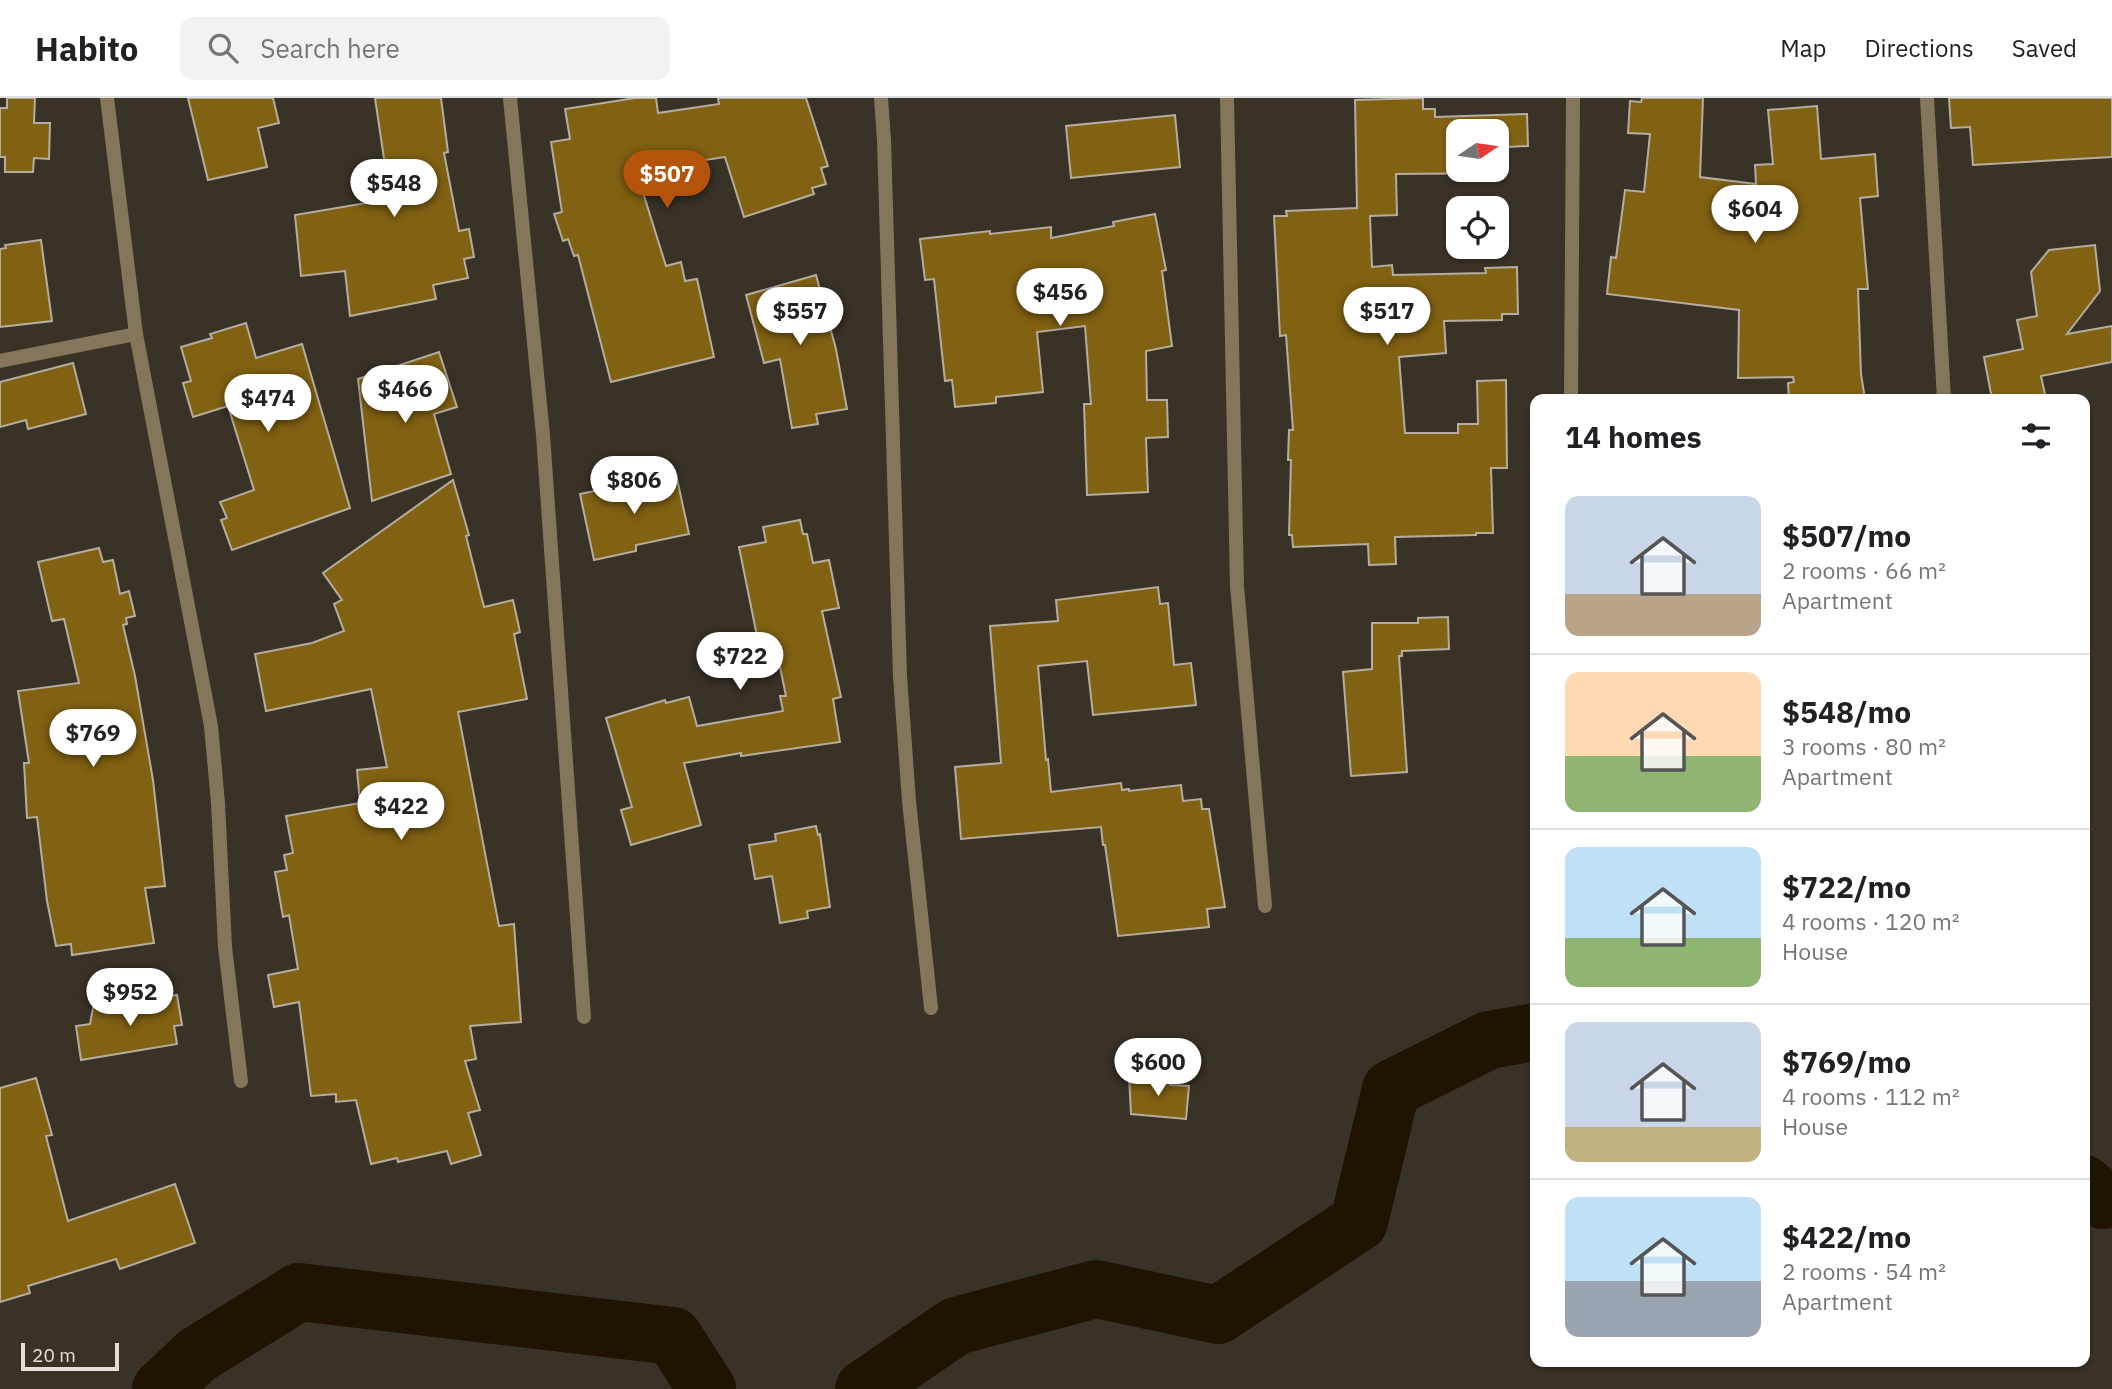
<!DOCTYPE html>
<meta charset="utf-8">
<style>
body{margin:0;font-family:"IBM Plex Sans",sans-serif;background:#f2f2f2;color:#202124;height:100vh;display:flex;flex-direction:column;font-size:26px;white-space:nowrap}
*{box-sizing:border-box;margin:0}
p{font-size:23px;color:#757577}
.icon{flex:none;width:38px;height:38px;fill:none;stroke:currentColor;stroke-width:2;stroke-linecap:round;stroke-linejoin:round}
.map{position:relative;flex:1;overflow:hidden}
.details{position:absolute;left:1530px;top:296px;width:560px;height:973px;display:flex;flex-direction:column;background:#fff;border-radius:14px;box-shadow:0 2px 5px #0004}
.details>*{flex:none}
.needle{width:46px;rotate:77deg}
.fabs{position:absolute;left:1446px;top:21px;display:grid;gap:14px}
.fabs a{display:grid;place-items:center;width:63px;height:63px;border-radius:14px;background:#fff;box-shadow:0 2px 5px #0004;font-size:35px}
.scale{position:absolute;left:21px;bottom:18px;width:98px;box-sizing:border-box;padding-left:7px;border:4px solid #e4e0d9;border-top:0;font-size:19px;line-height:24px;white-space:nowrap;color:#e4e0d9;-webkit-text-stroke:5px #383227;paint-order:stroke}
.price{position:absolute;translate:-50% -60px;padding:0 16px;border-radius:24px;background:#fff;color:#222;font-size:23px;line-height:46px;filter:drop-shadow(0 2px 4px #0008)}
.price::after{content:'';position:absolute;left:50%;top:42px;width:21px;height:16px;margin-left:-10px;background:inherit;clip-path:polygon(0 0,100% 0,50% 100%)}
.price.selected{background:#b45309;color:#fff}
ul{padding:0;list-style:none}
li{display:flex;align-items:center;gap:21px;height:175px;padding:0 35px}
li+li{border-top:2px solid #e0e0e0}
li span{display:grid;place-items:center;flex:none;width:196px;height:140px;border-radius:14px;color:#555}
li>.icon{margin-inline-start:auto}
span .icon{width:84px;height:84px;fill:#fffc;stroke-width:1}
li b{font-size:30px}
h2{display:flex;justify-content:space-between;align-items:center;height:84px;padding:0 35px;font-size:30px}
header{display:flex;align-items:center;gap:42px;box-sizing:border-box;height:98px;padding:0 35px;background:#fff;border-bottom:2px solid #e0e0e0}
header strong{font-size:33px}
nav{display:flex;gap:38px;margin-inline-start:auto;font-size:24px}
.search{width:490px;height:63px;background:#f2f2f2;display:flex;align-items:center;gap:18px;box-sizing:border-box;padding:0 24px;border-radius:14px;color:#757577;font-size:26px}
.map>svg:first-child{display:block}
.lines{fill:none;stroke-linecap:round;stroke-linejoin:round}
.river{stroke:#1f1401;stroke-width:58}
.building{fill:#816112;stroke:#b5ada0;stroke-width:2;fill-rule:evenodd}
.street{stroke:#84765a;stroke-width:14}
</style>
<header>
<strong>Habito</strong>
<div class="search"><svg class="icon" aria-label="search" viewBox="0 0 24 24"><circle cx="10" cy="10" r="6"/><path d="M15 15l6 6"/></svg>Search here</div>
<nav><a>Map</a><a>Directions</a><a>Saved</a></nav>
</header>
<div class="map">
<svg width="2112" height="1291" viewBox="0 0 2112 1291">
<rect width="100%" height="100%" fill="#383227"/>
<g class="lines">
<g class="river">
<path d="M2084 1086 2103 1102 2112 1100"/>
<path d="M161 1291 197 1257 299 1194 673 1238 707 1291"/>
<path d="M864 1291 956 1228 1096 1191 1218 1217 1359 1124 1391 991 1489 942 1535 934"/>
</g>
</g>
<g class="building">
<path d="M7 0H35L34 25H50L49 61 34 60 33 74H5V59H0V10H7Z"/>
<path d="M188 0H273L279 25 258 30 267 69 208 82Z"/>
<path d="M375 0H441L448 54 444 55 459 133 469 131 474 159 464 161 468 180 433 187 436 201 350 218 345 173 301 178 295 117 390 101Z"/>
<path d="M635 0H656L658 15 719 6 718 0H806L828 68 821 70 826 86 812 90 814 96 744 119 725 59 636 72 666 168 681 164 685 183 697 181 714 259 611 284 578 157 574 158 568 141 563 143 554 116 562 114 551 44 570 41 565 11Z"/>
<path d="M1423 0V11H1435V19L1527 16 1528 48 1506 49 1507 75 1396 76 1397 117 1370 118 1372 169 1392 167 1393 177 1486 175 1485 170 1517 169 1518 216H1502V222L1444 223 1446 255 1399 259 1405 335H1458V326H1478L1477 283 1506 282 1507 370H1491L1493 435H1476V437L1395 439 1396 466 1369 467 1368 446 1293 449 1292 437H1289L1291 362H1288L1289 332H1293L1286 237 1280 238 1274 118H1287L1286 113 1357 110 1355 2ZM1458 33H1496V72H1458Z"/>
<path d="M1642 0H1703L1700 79 1756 86 1755 67 1773 66 1768 12 1817 8 1821 61 1875 56 1878 98 1860 100 1868 191H1858L1861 276 1865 301H1789L1788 285 1794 284 1793 279 1738 280 1739 212 1607 196 1611 159 1616 160 1625 92 1644 94 1650 36 1628 35 1630 3 1641 4Z"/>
<path d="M1949 0H2112V59L1973 67 1970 29 1951 30Z"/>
<path d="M1175 17 1180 69 1071 80 1066 28Z"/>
<path d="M1155 116 1166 172 1162 173 1172 248 1146 253 1147 302H1167L1168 339 1146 340 1148 394 1087 397 1084 306H1091L1085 228 1037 234 1043 294 996 299V305L955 309 952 282 945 283 934 181 925 182 920 141 990 133V136L1051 129V140L1114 128 1113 124Z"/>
<path d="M41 142 52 223 0 229V151L6 150 5 147Z"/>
<path d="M2095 147 2100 193 2067 236 2112 228V264L2041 278 2046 301H1992L1984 259 2023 251 2017 222 2037 218 2031 174 2049 152Z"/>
<path d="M816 177 836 251 847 311 816 316 818 326 792 330 780 261 764 265 746 197Z"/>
<path d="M246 225 256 260 302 246 350 410 232 452 221 422 227 420 220 404 254 392 228 308 193 319 183 285 191 283 181 249 212 240 210 236Z"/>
<path d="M439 254 457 309 434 316 451 376 372 403 358 281Z"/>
<path d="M73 265 86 316 28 331 26 322 0 329V284Z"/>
<path d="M676 376 689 436 636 447V453L594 462 580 396Z"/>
<path d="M453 382 469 437 466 438 484 509 513 502 520 534 514 536 527 601 458 614 499 828 514 826 521 924 470 928 476 961 465 963 480 1012 468 1015 481 1057 451 1066 447 1053 398 1064 397 1060 371 1066 356 1002 336 1004V996L311 998 299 904 274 909 268 877 298 871 289 817 283 819 275 774 287 772 284 757 293 755 286 718 360 705 357 672 387 669 371 591 266 613 255 556 312 545 344 533 334 506 342 502 323 475Z"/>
<path d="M800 422 803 436H807L813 465 829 462 839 510 822 513 841 599 833 601 840 644 741 658V655L684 665 701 727 631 747 621 712 632 709 606 620 665 602 666 605 689 599 697 628 783 613 780 598H786L774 540 758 543 739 449 766 444 763 429Z"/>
<path d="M99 450 103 464 113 462 120 496 129 493 135 518 126 520 127 526 123 527 135 578 153 682 165 788 145 790 154 845 72 857 71 846 56 848 47 803 37 719 27 720 24 665H29L18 593 79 585 64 521 52 523 38 464Z"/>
<path d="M1158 489 1160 506 1168 505 1174 567 1191 565 1196 607 1093 617 1087 563 1038 568 1046 662 1048 661 1051 694 1121 685 1122 692 1129 691V693L1181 687 1183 703 1201 701 1202 711H1209L1225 809 1207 811 1209 829 1118 838 1105 747H1103L1101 729 961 741 955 669 1001 665 990 528 1058 523 1056 502Z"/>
<path d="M1448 519 1449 551 1402 553V558H1399L1407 674 1351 678 1343 574 1372 571V525H1418V520Z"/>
<path d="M816 728 818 737 820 736 830 809 807 813 808 820 780 825 772 778 755 781 749 747 776 743 775 736Z"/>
<path d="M177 897 182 927 174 928 177 946 81 962 76 928 90 926 93 910Z"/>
<path d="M1129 977 1171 982 1170 987 1189 988 1186 1021 1131 1016Z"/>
<path d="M36 980 52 1037 46 1038 68 1123 175 1086 195 1145 120 1171 116 1161 28 1188 30 1195 0 1204V990Z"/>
</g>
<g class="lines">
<g class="street">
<path d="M107 0 136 236 211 628 218 705 225 849 241 983"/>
<path d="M510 0 543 337 584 919"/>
<path d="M881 0 884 42 900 578 909 703 931 910"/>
<path d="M1227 0 1237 488 1265 808"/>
<path d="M1927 0 1944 301"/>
<path d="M0 263 136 236"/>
<path d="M1571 301 1573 0"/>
</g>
</g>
</svg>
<div class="fabs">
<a><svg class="needle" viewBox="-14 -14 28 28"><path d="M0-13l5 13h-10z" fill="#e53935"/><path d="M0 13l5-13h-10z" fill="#757577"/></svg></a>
<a><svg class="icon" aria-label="locate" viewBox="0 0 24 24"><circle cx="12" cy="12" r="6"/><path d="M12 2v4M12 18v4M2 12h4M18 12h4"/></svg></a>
</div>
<div class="scale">20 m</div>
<b class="price selected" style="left:667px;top:112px">$507</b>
<b class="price" style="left:394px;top:121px">$548</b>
<b class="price" style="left:1755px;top:147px">$604</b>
<b class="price" style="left:1060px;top:230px">$456</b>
<b class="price" style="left:800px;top:249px">$557</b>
<b class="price" style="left:1387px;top:249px">$517</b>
<b class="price" style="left:405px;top:327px">$466</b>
<b class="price" style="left:268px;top:336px">$474</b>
<b class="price" style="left:634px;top:418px">$806</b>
<b class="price" style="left:740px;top:594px">$722</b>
<b class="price" style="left:93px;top:671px">$769</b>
<b class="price" style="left:401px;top:744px">$422</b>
<b class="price" style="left:130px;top:930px">$952</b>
<b class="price" style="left:1158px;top:1000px">$600</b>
<section class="details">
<h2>14 homes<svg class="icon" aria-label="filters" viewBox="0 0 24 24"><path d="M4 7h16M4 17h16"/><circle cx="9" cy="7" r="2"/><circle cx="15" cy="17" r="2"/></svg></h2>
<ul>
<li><span style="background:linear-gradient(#c9d6e8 70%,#b9a48a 0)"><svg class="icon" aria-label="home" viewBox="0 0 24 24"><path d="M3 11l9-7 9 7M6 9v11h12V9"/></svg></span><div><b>$507/mo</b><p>2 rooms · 66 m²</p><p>Apartment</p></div></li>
<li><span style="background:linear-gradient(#ffd9b3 60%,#8fb573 0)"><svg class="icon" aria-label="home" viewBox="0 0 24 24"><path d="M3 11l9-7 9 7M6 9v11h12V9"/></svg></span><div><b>$548/mo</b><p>3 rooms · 80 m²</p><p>Apartment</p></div></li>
<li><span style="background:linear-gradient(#bfe0f5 65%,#8fb573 0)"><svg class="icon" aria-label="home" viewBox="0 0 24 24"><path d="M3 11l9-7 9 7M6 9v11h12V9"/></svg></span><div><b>$722/mo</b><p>4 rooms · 120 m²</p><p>House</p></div></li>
<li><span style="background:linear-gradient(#c9d6e8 75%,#c2b280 0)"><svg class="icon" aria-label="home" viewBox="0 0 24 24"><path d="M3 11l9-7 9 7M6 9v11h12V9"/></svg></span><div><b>$769/mo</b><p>4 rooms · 112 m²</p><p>House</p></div></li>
<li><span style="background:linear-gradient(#bfe0f5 60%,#9aa5b1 0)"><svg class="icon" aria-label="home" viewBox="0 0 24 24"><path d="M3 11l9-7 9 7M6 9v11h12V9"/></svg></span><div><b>$422/mo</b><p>2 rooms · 54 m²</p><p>Apartment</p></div></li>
</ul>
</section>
</div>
